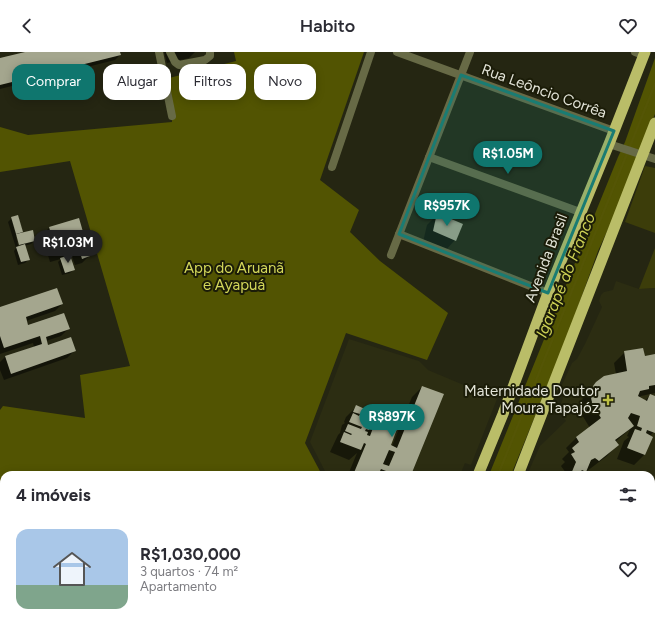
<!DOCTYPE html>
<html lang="pt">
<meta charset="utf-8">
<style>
body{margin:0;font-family:Figtree,sans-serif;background:#f7f7f7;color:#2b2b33;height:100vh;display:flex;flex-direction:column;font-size:15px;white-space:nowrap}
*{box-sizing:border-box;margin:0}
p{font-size:13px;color:#7c7c81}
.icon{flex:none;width:22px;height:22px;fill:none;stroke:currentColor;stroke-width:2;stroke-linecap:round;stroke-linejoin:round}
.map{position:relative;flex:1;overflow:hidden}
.side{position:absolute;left:0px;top:419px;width:655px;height:156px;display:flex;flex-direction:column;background:#fff;border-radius:12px 12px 0 0;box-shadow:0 2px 10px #0003}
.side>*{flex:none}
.guide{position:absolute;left:12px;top:12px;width:400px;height:36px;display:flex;gap:8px}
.price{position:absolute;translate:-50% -34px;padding:0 9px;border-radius:14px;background:#0f766e;color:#fff;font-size:13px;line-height:26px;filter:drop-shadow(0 1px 2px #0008)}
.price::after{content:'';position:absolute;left:50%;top:24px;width:12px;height:9px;margin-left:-6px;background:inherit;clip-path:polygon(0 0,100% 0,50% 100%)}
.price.current{background:#222;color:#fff}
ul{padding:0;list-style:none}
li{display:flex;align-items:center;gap:12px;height:100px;padding:0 16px}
li span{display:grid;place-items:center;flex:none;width:112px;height:80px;border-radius:12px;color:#555}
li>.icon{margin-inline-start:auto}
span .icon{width:48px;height:48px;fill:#fffc;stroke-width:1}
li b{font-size:17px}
h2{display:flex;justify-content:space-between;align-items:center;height:48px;padding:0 16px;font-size:17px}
.chip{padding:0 14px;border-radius:12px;background:#fff;box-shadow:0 2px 10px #0003;font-size:14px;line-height:36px}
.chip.current{background:#0f766e;color:#fff}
header{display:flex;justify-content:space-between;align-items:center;height:52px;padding:0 16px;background:#fff;font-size:18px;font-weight:600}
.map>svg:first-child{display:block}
.built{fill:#2c2d12}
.green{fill:#3c3d0a}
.forest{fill:#525402}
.shadow{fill:#0007;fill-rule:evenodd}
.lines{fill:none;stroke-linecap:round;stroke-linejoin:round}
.stream{stroke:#545505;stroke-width:2.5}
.building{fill:#a4a68e;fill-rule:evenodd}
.minor{stroke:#676a46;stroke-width:8}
.trunk{stroke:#babd68;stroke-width:11}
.marked{fill:#1a7c73;fill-opacity:0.2;stroke:#1a7c73;stroke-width:3;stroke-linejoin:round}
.poi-dot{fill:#bcbf44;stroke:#1b1c08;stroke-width:1.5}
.labels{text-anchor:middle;stroke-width:4;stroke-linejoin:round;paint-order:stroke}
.street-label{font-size:15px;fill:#e3e4d8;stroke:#1b1c08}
.park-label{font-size:15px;fill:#d3d75a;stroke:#1b1c08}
.poi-label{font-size:15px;fill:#e3e4d8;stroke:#1b1c08;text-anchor:end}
.water-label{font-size:16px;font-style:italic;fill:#cdd154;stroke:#1b1c08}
</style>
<header><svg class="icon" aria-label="back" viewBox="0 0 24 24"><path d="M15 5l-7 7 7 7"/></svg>Habito<svg class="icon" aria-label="heart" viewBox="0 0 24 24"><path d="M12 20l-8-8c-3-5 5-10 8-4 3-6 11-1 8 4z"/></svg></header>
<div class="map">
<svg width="655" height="575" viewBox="0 0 655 575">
<rect width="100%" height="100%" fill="#252612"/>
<g class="built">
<path d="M616 229 639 237 655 236V453H651V423H527L540 394 566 369 559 357 565 340 561 335 572 311 577 307 585 292 602 255 599 249 601 243 604 240 613 238Z"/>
<path d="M349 287 419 309 428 318 497 347 471 413 465 411 460 423H327L310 390Z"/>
</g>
<g class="green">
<path d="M645 114 655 116V181L625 170Z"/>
<path d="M655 196V236L639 237Z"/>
</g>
<g class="forest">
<path d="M234 0H364L320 128 359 158 350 180 380 209 448 261 427 308 346 281 305 391 322 423H4V475L0 474V358L3 354 85 366 80 323 130 314 70 109 0 120V75L28 83 172 70 169 26 236 9Z"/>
<path d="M655 6V62L615 162 598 199 566 288 511 423H489L618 105 625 90Z"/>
<path d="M200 571H401L404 575H196Z"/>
<path d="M431 571H452L451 575H429Z"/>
</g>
<g class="shadow">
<path d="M29 0H119L120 3 115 8 0 37V7Z"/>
<path d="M164 0H195L189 6 167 11Z"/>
<path d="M437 163 455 188 445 199 423 190 427 173Z"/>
<path d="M12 166 22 180 19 183 34 189 31 192 24 194 28 208 25 211 18 213 14 199 16 196 8 170ZM16 184H18L21 197 19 198Z"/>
<path d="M78 168 89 204 82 211 75 213 72 204H69L74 217 70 221 62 223 58 210 61 207 50 210 42 183 49 176Z"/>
<path d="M62 252 55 259 26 269 28 274 68 277 61 284 46 289 48 294 74 299 67 306 4 328 0 318V310L5 305 34 295 33 291 0 302V256Z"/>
<path d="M625 300 644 305 655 303V341L641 344 639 346 645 349 650 343 655 345V378L650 384 645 402 634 413 617 407 624 389 629 385 627 384 630 377 615 390 617 393 607 404 587 419 586 418 581 423H565L566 421 561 414 565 410 562 407 569 400 566 396 576 386 590 376 582 363 580 356 583 345 596 331 616 322 614 311Z"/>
<path d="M422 335 410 423H348L357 401 349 408 330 400 338 383 340 381 342 373 345 371 344 370 346 365 356 355 369 377 377 369 390 393 392 394 412 345Z"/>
<path d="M652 471 655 472V518L651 515V472Z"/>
<path d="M559 571H585L582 575 576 572 573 575H566Z"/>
<path d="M613 571H641L637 575 631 572 628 575H620Z"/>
</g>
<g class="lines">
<g class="stream">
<path d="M498 423 655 32"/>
<path d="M437 575 438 571"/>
</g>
</g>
<g class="building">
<path d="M25 0H120L121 3 0 33V6Z"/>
<path d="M437 161 463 172 456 189 433 179Z"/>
<path d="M18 163 23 180 16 182 11 165Z"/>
<path d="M79 166 90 204 82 207 79 197 57 203 49 175Z"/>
<path d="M33 178 35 189 19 193 16 182Z"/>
<path d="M25 192 30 208 21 210 16 195Z"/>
<path d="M70 203 75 218 65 221 60 206Z"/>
<path d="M57 236 63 252 26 265 28 273 64 261 70 277 46 285 48 293 71 285 76 299 11 322 5 304 42 292 40 284 4 296 0 284V255Z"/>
<path d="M643 296 645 304 655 302V333L649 334V337L640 339 638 344 647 349 650 342 655 344V381L647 378 646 381 653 385 645 403 627 396 635 377 641 379 642 376 637 374 640 364 631 361 628 366 634 374 615 388 619 393 599 409 595 406 591 408 586 420 582 418 578 423 571 422 576 410 571 402 575 400 572 396 579 390 576 385 601 366 592 352 591 345 593 334 596 330 604 324 627 319 624 299Z"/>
<path d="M422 334 444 342 411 423H385L386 419 381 417 378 423 372 421 371 423H353L366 392 364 391 361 398 340 390 344 380 351 383 352 382 345 379 348 372 361 377 362 375 349 370 353 361 359 364 360 362 353 360 356 353 376 362 369 378 366 377 365 379 368 380 367 383 370 384 376 368 397 377 391 393 397 396ZM389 398 395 400 389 414 383 412Z"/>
<path d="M652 470 655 471V501L651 499Z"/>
<path d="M651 542 655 545V552L651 560Z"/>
<path d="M474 571H475L484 575H472Z"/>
</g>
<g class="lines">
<g class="minor">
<path d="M159 0 172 64"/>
<path d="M170 0 175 10 179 13 205 8 210 4V0"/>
<path d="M397 0 614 79"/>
<path d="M635 0 643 3"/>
<path d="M609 92 655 107"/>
<path d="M429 105 580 160"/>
<path d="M332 115 371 0"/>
<path d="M399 182 548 241"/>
<path d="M391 203 470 0"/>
<path d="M651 519 655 520"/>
</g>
<g class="trunk">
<path d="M478 423 503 362 548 241 609 92 645 0"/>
<path d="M518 423 655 71"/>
<path d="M421 575 422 571"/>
<path d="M456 575 458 571"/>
</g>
</g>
<path class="marked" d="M461 23 614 79 548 241 399 182Z"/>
<path class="poi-dot" d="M606 342h4v4h4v4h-4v4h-4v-4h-4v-4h4z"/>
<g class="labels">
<g class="street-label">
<text transform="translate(544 39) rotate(20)" y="5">Rua Leôncio Corrêa</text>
<text transform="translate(546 206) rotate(-69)" y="5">Avenida Brasil</text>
</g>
<g class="park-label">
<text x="234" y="221">App do Aruanã<tspan x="234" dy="17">e Ayapuá</tspan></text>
</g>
<g class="poi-label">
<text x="599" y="344">Maternidade Doutor<tspan x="599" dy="17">Moura Tapajóz</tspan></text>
</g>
<g class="water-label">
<text transform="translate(565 223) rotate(-68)" y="6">Igarapé do Franco</text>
</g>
</g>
</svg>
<b class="price" style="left:508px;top:123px">R$1.05M</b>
<b class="price" style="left:447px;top:175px">R$957K</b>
<b class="price current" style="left:68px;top:212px">R$1.03M</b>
<b class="price" style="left:392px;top:386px">R$897K</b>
<div class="guide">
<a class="chip current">Comprar</a>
<a class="chip">Alugar</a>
<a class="chip">Filtros</a>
<a class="chip">Novo</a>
</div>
<section class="side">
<h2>4 imóveis<svg class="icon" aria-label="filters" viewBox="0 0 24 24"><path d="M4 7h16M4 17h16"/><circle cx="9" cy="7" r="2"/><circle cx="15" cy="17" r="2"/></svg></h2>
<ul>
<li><span style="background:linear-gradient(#a9c7e8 70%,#7fa58c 0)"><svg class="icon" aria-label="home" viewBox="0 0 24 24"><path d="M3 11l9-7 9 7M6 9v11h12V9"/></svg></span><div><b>R$1,030,000</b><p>3 quartos · 74 m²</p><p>Apartamento</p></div><svg class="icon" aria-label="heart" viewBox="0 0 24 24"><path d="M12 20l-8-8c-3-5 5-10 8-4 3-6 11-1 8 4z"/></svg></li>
</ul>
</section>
</div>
